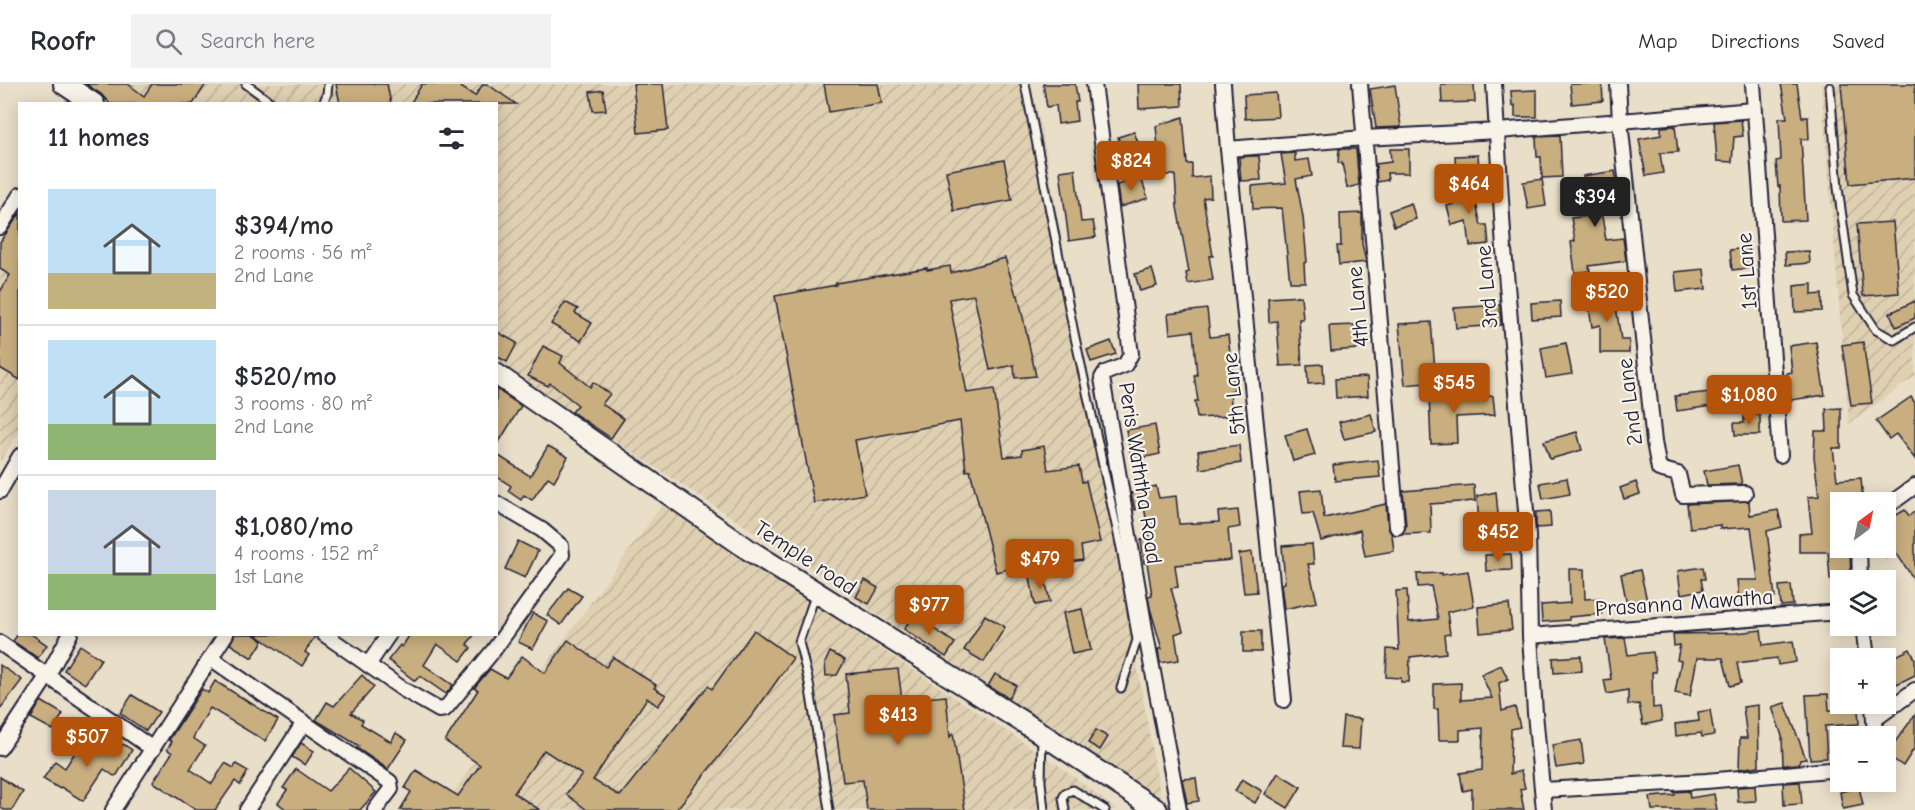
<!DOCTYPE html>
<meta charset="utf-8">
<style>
body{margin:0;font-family:"Comic Neue",sans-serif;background:#f2f2f3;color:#2b2b33;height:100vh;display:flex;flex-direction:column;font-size:22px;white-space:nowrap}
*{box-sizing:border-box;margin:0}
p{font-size:20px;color:#7c7c81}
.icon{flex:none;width:33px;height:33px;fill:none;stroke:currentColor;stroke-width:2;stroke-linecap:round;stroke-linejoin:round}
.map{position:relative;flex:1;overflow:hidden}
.side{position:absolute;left:18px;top:18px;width:480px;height:534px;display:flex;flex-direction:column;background:#fff;border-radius:0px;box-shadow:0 3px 15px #0003}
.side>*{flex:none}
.needle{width:39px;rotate:33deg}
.controls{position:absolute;left:1830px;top:408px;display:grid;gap:12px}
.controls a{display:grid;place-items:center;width:66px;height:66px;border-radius:0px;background:#fff;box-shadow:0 3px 15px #0003;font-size:30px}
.price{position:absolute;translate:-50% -51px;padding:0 14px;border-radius:6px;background:#b45309;color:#fff;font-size:20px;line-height:39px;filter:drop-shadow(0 2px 3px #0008)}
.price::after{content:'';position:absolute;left:50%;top:36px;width:18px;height:14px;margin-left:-9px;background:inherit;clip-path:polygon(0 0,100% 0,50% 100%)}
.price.selected{background:#222;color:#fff}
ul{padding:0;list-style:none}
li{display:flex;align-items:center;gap:18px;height:150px;padding:0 30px}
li+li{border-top:2px solid #e1e1e2}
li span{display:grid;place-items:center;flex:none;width:168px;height:120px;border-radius:0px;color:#555}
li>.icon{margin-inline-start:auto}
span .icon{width:72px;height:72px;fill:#fffc;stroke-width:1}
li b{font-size:26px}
h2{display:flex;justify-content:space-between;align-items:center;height:72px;padding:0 30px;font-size:26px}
header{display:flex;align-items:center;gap:36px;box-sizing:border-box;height:84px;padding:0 30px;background:#fff;border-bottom:2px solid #e1e1e2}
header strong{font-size:28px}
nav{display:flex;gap:33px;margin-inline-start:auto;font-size:21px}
.search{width:420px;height:54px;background:#f2f2f3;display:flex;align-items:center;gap:15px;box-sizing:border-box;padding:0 21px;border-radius:0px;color:#7c7c81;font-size:22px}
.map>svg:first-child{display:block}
.industrial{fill:url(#industrial-furrows)}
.building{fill:#c9ae7f;stroke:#22223b;stroke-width:1.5}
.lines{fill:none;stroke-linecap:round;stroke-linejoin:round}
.lane-casing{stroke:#22223b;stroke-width:11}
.street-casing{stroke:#22223b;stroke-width:18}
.secondary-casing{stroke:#22223b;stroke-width:24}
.lane{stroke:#f7f3e8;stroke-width:7}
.street{stroke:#f7f3e8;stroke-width:14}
.secondary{stroke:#f7f3e8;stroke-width:20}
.labels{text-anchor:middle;stroke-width:4.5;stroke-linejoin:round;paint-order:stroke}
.street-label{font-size:22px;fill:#22223b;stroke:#f7f3e8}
</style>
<header>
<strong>Roofr</strong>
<div class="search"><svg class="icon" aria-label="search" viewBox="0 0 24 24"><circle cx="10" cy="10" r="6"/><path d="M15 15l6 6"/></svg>Search here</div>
<nav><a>Map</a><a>Directions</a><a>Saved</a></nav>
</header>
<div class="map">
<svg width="1915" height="726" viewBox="0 0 1915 726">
<defs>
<pattern id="industrial-furrows" width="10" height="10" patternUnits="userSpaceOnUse" patternTransform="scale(1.5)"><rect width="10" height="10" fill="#dfd0b2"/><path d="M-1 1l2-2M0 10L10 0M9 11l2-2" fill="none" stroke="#bfb29a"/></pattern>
</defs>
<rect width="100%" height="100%" fill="#e9dec8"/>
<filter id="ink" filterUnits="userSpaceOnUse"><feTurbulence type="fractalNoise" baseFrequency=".0167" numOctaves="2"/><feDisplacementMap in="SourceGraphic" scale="12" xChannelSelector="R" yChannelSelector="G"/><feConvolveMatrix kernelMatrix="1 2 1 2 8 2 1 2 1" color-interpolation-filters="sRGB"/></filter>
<g filter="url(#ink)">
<g class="industrial">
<path d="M67 0H1031L1043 53 1163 726 817 489 497 280 496 20H96Z"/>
<path d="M1821 0H1915V292L1849 340Z"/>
<path d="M19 124V347L0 378V155Z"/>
<path d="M662 421 1061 683 1117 726H440Z"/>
</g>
<g class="building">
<path d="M86 0H128L144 12 152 0H206L193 20H110L101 10Z"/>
<path d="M336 0H387L391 20H340Z"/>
<path d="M422 0H456L475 12 483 0H487L516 20H410Z"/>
<path d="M633 0H663L668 46 638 49Z"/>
<path d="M824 0H878L882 19 829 28Z"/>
<path d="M1043 0H1075L1078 18H1075L1077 37 1058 40 1056 21 1047 23Z"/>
<path d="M1138 0H1181L1182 22 1139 25Z"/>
<path d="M1441 0H1474L1475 18 1442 19Z"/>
<path d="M1570 0H1602L1603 17 1572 20Z"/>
<path d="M1781 0H1797L1802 33H1808L1809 55H1801L1806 136 1781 137 1780 102 1778 103 1776 77 1781 76 1779 34H1787Z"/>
<path d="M1841 0H1915V94L1850 100Z"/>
<path d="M1395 1 1401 43 1376 44 1370 5Z"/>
<path d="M603 6 606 26 593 27 590 8Z"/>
<path d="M1537 6V33H1515V21L1512 22 1511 7Z"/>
<path d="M1276 9 1278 33 1245 35 1244 11Z"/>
<path d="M1183 33 1187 80H1192V94L1210 92 1211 113 1203 114 1213 172H1209L1213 196 1188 200 1186 189 1189 188 1177 123 1175 91H1162V63H1158L1156 42Z"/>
<path d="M1741 36 1743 52 1734 53 1732 78 1717 77 1714 38Z"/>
<path d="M1675 42 1678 68 1660 69 1663 89 1646 92 1639 55 1661 51V43Z"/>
<path d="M1134 48 1139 61 1122 66 1118 53Z"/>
<path d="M1560 51 1562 93 1542 94 1541 73H1537L1536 53Z"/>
<path d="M1339 65H1356L1359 101 1347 104 1342 79H1338Z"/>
<path d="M1390 65H1409V89H1387L1388 96 1377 98 1376 80 1391 78Z"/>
<path d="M1295 69V77L1309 75 1312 92 1296 95 1303 133 1307 178 1304 179 1305 198H1290L1282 124 1253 125 1252 102 1286 99 1281 70Z"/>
<path d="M1478 71 1479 86 1456 90 1455 72Z"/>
<path d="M1252 72H1259L1261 96 1241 97 1239 73Z"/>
<path d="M1004 76 1012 116 954 127 946 87Z"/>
<path d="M1075 85 1081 138 1093 137 1096 153 1069 157 1060 87Z"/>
<path d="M1615 87 1618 108 1598 110 1606 156 1623 154 1626 177 1589 182 1590 187 1575 189 1571 158 1575 157 1571 134 1588 132 1583 92Z"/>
<path d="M1141 94 1148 114 1120 123 1117 101Z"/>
<path d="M1542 95 1546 122 1528 125 1523 98Z"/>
<path d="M1471 98 1481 141H1487L1489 160 1470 162 1467 137 1452 141 1447 122 1458 119 1457 103Z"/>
<path d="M1411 119 1416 135 1394 142 1389 127Z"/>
<path d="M20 129V296L0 284V208L10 191 0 185V158Z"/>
<path d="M1362 129V160L1366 178 1339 181 1337 162H1341L1340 130Z"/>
<path d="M1893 138 1899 209 1863 212 1857 140Z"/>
<path d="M1749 164 1751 184 1732 186 1730 166Z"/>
<path d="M1809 167 1810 179 1786 181 1785 168Z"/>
<path d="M1005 174 1016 211H1018L1036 292 1015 294 1014 281 990 286 974 211 949 215 967 309 994 305 1004 373 1022 371V366L1044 362 1048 386 1079 382 1082 398 1086 397 1100 458 1081 462 1083 476 1057 480 1054 464 1015 472 1017 483 996 488 970 386 966 387 960 337 855 356 865 410 814 419 775 212 836 201V199L927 184V186L950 182 951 189Z"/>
<path d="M1152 185 1157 202 1140 207 1135 190Z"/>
<path d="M1704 185 1706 205 1677 208 1675 188Z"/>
<path d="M1812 200V211L1822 210V227L1795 228 1794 202Z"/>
<path d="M1614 208 1621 256H1629V269H1600V241L1592 243 1587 211Z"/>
<path d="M1301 212 1303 235H1299L1302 281 1280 282 1277 237 1269 238 1268 214Z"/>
<path d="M1560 217 1561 233 1532 235 1531 219Z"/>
<path d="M1915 217V234L1896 243 1890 229Z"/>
<path d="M565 218 578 225 575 229 592 239 581 257 551 240Z"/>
<path d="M1500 221 1501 241 1456 244 1454 224Z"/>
<path d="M1207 225 1210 253 1228 251 1234 306 1230 307 1232 332 1197 334 1195 317H1198L1194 291H1197L1193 247 1170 250 1168 230Z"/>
<path d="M1431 238 1436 298 1405 301 1399 240Z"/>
<path d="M1356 241V249H1367L1368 260 1357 261 1358 265 1331 267 1329 242Z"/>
<path d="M496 247 517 259 507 278 496 272Z"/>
<path d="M1111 257 1116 270 1091 278 1087 266Z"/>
<path d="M1816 258 1825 311 1791 316 1787 289 1792 288 1789 262Z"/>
<path d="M1863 258 1872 319 1851 321 1842 261Z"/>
<path d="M1566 259 1572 290 1546 294 1541 264Z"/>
<path d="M543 262 563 272 560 279 590 303 593 298 610 310 602 320 624 335 611 354 572 328 578 321 550 299 548 302 528 292Z"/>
<path d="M1323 280 1324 299 1308 300 1307 281Z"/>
<path d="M1367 293 1368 312 1336 314 1335 295Z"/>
<path d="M496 305 521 322 496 363Z"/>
<path d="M1710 308 1712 322 1677 327 1675 312Z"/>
<path d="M1455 309V314L1493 312 1495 331 1456 333 1457 359 1431 360 1429 310Z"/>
<path d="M1911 313 1915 319V375L1896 350 1889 355 1876 337Z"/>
<path d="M1841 324V364H1833L1837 396 1861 394 1863 418H1840V464H1850L1851 494 1830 496 1828 468H1799V450L1812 449 1808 413 1819 412 1814 373 1815 347H1827L1826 325Z"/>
<path d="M1371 330 1376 348 1344 355 1339 338Z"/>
<path d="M1744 331H1760V351H1735L1734 339H1744Z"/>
<path d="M1155 341 1160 370 1132 376 1126 346Z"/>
<path d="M1307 345 1315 371 1293 377 1285 351Z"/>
<path d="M1577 348 1582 366 1550 375 1544 357Z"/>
<path d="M1239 361 1241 379 1200 385 1198 367Z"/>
<path d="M548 362 568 373 554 397 548 393 532 416 524 411 521 416 508 407 511 402 496 392V370L530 392Z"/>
<path d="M1378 376 1380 393 1335 397 1333 381Z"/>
<path d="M1738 381 1742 400 1707 401 1704 387Z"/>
<path d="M1567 394 1570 410 1543 415 1540 399Z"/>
<path d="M1636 398 1640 410 1624 415 1620 404Z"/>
<path d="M1474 401 1475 417 1430 420 1431 449 1402 450 1406 442 1403 407Z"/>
<path d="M1156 402 1159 414 1176 412 1179 440 1219 438 1218 428 1238 426 1240 443 1228 445 1231 476 1175 481 1178 503 1171 504 1183 547 1175 550 1179 576 1160 579 1158 565H1162L1150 524 1148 512 1152 511 1147 479H1144L1141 456 1150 455 1144 423 1135 426 1131 409Z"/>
<path d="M1321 405 1324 434 1386 420 1388 444 1392 451 1394 467 1365 472 1360 446 1321 457 1313 429 1303 430 1300 407Z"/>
<path d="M1496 408 1499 441 1479 442 1477 412Z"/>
<path d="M1749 417 1750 431 1778 426 1782 443 1767 447 1775 513 1739 517 1737 496H1758L1751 443 1720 445V441L1690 444 1687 420Z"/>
<path d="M1905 426 1909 432 1915 427V497L1895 467 1886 474V437Z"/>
<path d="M1550 427 1551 443 1536 444V428Z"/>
<path d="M518 457 538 467 525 494 505 485Z"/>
<path d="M1312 460 1314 480H1308L1317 518 1284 525 1281 500 1285 499 1282 462Z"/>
<path d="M1252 468 1257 508 1244 509 1239 470Z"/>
<path d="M1511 470 1512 486 1486 487 1485 471Z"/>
<path d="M1703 483 1705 495H1701L1703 506 1681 510 1678 487Z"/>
<path d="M1569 485H1584L1585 515 1601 514 1602 530 1569 533V536L1542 538 1541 521 1570 519Z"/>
<path d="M1640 486 1648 521 1628 526 1621 490Z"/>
<path d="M1468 487 1474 522 1447 528 1450 550 1444 551 1446 569 1410 573 1409 598H1401V594L1386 593 1387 565 1399 566 1396 507 1407 506 1409 538 1438 535 1431 502 1418 503 1417 490 1442 489V491Z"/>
<path d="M1044 490 1050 518 1035 521 1030 493Z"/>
<path d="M865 496 878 504 869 520 856 513Z"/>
<path d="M1791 501 1793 521 1781 522 1779 502Z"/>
<path d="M568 504 582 512 561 541 547 531Z"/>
<path d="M1509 520 1512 546 1480 549 1478 523Z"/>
<path d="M1082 525 1091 566 1072 570 1063 529Z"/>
<path d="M533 529 548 537 533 565 518 558Z"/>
<path d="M913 531 955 559 946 573 904 545Z"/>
<path d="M985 531 1005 543 984 578 964 566Z"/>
<path d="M754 546 793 574 754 629 676 726H587L566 710 582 691 544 666 514 709 540 726H400L411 708 405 704 416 686 458 712 480 681 445 657 478 606 474 604 490 585 506 594 522 572 545 589 568 556 606 583 613 573 656 601 654 604 666 611 658 622 647 614 593 696 620 712 708 602 712 605Z"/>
<path d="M1761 546 1763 561 1793 557 1796 578 1778 581 1777 574 1737 579 1741 599 1730 602 1723 574H1697L1690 612 1675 609 1681 577 1677 576 1680 561 1674 562 1673 550 1736 549Z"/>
<rect x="1243" y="547" width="18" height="21"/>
<path d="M18 550H31L47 561 38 574 13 557Z"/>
<path d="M235 550H253L263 557 252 574 230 560Z"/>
<path d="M255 550H315V552L305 568 309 571 302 582Z"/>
<path d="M410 550H475L467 560 471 564 461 577 437 560 424 581 453 601 446 610 420 592 415 597 388 576 400 561 402 563Z"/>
<path d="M1625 554 1628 571 1653 568 1656 588H1652L1653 624 1660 623 1662 637 1643 641 1639 620 1628 621V606L1607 610 1604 596 1611 595 1605 555Z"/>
<path d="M80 561 101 575 85 600 64 586Z"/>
<path d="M1910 565 1915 575V591L1897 600 1886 577Z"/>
<path d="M830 568 845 576 837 591 826 592 825 579Z"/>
<path d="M1581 572 1582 587 1554 589 1553 574Z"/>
<path d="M0 581 22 596 0 625Z"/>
<path d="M1501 581 1508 595 1499 599 1502 627 1515 623 1520 643 1511 645 1510 690 1521 687 1525 704 1520 705 1524 726H1472V705L1463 707 1460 689 1482 686 1483 644 1460 646V656H1439L1438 625H1434V600L1461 599V616L1492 614 1481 590Z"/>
<path d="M898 585 902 616 946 612 950 653 953 649 965 726H867L863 696 843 698 834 631 850 629 846 590Z"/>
<path d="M995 590 1016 601 1009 614 988 602Z"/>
<path d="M362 591 374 603 351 629 363 636 361 640 391 658 396 649 407 656 388 685 357 664 359 662 316 636 327 618 334 622Z"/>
<path d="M215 597 278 636 265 657 210 624 193 654 205 662 190 685 212 700 225 679 234 684 236 680 248 687 240 701 235 697 215 726H196L153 698 172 669 167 665 172 658 169 656 202 605 208 609Z"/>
<path d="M1828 610 1829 626 1858 625 1859 640 1825 642 1827 674 1810 675 1806 611Z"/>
<path d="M132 611 159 628 146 647 120 629Z"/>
<path d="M41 617 63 630 53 646 31 634Z"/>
<path d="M1785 619 1806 675 1800 676 1799 680 1783 681 1782 652 1772 623Z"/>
<path d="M1758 621 1759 682 1739 685 1740 654H1747L1743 623Z"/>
<path d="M1710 626 1714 651 1702 653 1701 649 1676 652 1675 640 1699 637 1698 628Z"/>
<path d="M1915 631V663L1903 682 1886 670Z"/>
<path d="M1343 633 1361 635 1359 665 1340 664Z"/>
<path d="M1096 646 1108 653 1100 666 1088 659Z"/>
<path d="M83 656 102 669 110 657 120 664 123 660 132 666 117 691 114 692 104 685 83 717 61 703 60 705 43 695 55 677 65 684Z"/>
<path d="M1581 656 1584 680 1556 684 1552 661Z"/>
<path d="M301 659 314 667 305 681 292 673Z"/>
<path d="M349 684 376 708 360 726H287L278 719 287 706 283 704 296 685 328 707Z"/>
<path d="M1278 689 1301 703 1288 724 1265 710Z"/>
<path d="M0 693 23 708 12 726H4L0 723Z"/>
<path d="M1196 694 1199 717 1187 719 1182 695Z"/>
<path d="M1242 695 1262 707 1255 719 1235 707Z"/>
<path d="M1800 698 1802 720 1784 721 1783 699Z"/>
<path d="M1755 702 1756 717 1738 718 1737 703Z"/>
<path d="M1859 703 1863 721 1843 725 1840 708Z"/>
<path d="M1689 707 1690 714 1714 710 1717 726H1652L1650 713 1675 711 1674 708Z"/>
</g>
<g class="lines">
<g class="lane-casing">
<g id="lane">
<path d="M246 0 273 20"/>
<path d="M1025 0 1074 249 1121 464 1137 556 1121 604"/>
<path d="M1830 3 1838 104 1853 211 1876 246 1894 256 1915 243"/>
<path d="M323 20 327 10 328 0"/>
<path d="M816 509 799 558 809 599 829 726"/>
<path d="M1042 652 1041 698 1044 726"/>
<path d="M1065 726 1063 714 1065 709 1073 706 1105 726"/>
</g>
</g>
<g class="street-casing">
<g id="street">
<path d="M1094 0 1131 270 1125 281 1105 289 1102 294 1146 551 1179 726"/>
<path d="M1223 0 1228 65 1284 616"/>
<path d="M1360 0 1397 443"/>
<path d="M1494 0 1504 165 1528 451 1530 552 1535 629 1544 726"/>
<path d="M1618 0 1620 37 1654 358 1659 385 1678 390 1683 411 1745 409"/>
<path d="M1753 0 1780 371"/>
<path d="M1228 65 1364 54 1498 47 1754 26"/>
<path d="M0 143 20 111"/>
<path d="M0 407 20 372"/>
<path d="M1886 423 1915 402"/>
<path d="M1859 464 1860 496"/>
<path d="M1863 542 1867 574"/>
<path d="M324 550 404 606 439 626 445 625 493 567 562 471 561 462 542 446 496 419"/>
<path d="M1530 552 1840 528"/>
<path d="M0 559 153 665"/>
<path d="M212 575 390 698 391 705 375 726"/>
<path d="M368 581 389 550"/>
<path d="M1873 620 1875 652"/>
<path d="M1875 635 1915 606"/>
<path d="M0 664 48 591 70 550"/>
<path d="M1543 706 1706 697 1840 685"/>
<path d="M113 726 226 550"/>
<path d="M247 726 303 640"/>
</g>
</g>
<g class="secondary-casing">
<g id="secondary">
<path d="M64 0 94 20"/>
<path d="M496 290 749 466 1042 650 1157 726"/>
</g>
</g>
<use href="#lane" class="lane"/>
<use href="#street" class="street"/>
<use href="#secondary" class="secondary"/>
</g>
</g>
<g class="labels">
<g class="street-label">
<text transform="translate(1746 187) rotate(-94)" y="8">1st Lane</text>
<text transform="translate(1486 203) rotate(-95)" y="8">3rd Lane</text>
<text transform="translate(1357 223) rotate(-95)" y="8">4th Lane</text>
<text transform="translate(1233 310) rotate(-96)" y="8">5th Lane</text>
<text transform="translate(1629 318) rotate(-97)" y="8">2nd Lane</text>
<text transform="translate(1141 389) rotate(81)" y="8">Peris Waththa Road</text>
<text transform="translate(806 473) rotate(33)" y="8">Temple road</text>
<text transform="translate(1684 518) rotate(-4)" y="8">Prasanna Mawatha</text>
</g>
</g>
</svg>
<div class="controls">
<a><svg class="needle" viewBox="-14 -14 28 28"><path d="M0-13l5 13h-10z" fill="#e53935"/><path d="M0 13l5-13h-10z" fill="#7c7c81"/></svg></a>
<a><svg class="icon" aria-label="layers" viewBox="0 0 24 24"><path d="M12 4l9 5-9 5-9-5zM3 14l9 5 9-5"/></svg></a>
<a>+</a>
<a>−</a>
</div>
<b class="price" style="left:1131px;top:108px">$824</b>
<b class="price" style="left:1469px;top:131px">$464</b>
<b class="price selected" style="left:1595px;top:144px">$394</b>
<b class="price" style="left:1607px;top:239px">$520</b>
<b class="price" style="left:1454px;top:330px">$545</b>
<b class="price" style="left:1749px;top:342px">$1,080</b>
<b class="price" style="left:1498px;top:479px">$452</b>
<b class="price" style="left:1040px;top:506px">$479</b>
<b class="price" style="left:929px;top:552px">$977</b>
<b class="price" style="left:898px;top:662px">$413</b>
<b class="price" style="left:87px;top:684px">$507</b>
<section class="side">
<h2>11 homes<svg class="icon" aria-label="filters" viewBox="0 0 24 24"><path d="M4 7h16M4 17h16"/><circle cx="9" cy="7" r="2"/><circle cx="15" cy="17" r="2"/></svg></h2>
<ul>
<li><span style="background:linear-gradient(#bfe0f5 70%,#c2b280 0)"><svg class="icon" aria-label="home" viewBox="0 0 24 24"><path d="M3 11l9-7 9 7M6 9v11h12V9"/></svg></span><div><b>$394/mo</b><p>2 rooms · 56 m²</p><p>2nd Lane</p></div></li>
<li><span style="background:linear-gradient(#bfe0f5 70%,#8fb573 0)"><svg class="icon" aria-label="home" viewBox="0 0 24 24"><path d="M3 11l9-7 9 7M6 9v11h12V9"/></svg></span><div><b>$520/mo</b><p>3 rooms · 80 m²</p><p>2nd Lane</p></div></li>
<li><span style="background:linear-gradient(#c9d6e8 70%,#8fb573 0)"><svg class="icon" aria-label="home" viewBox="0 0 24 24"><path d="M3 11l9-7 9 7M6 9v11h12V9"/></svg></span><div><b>$1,080/mo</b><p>4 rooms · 152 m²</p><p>1st Lane</p></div></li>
</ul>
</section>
</div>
